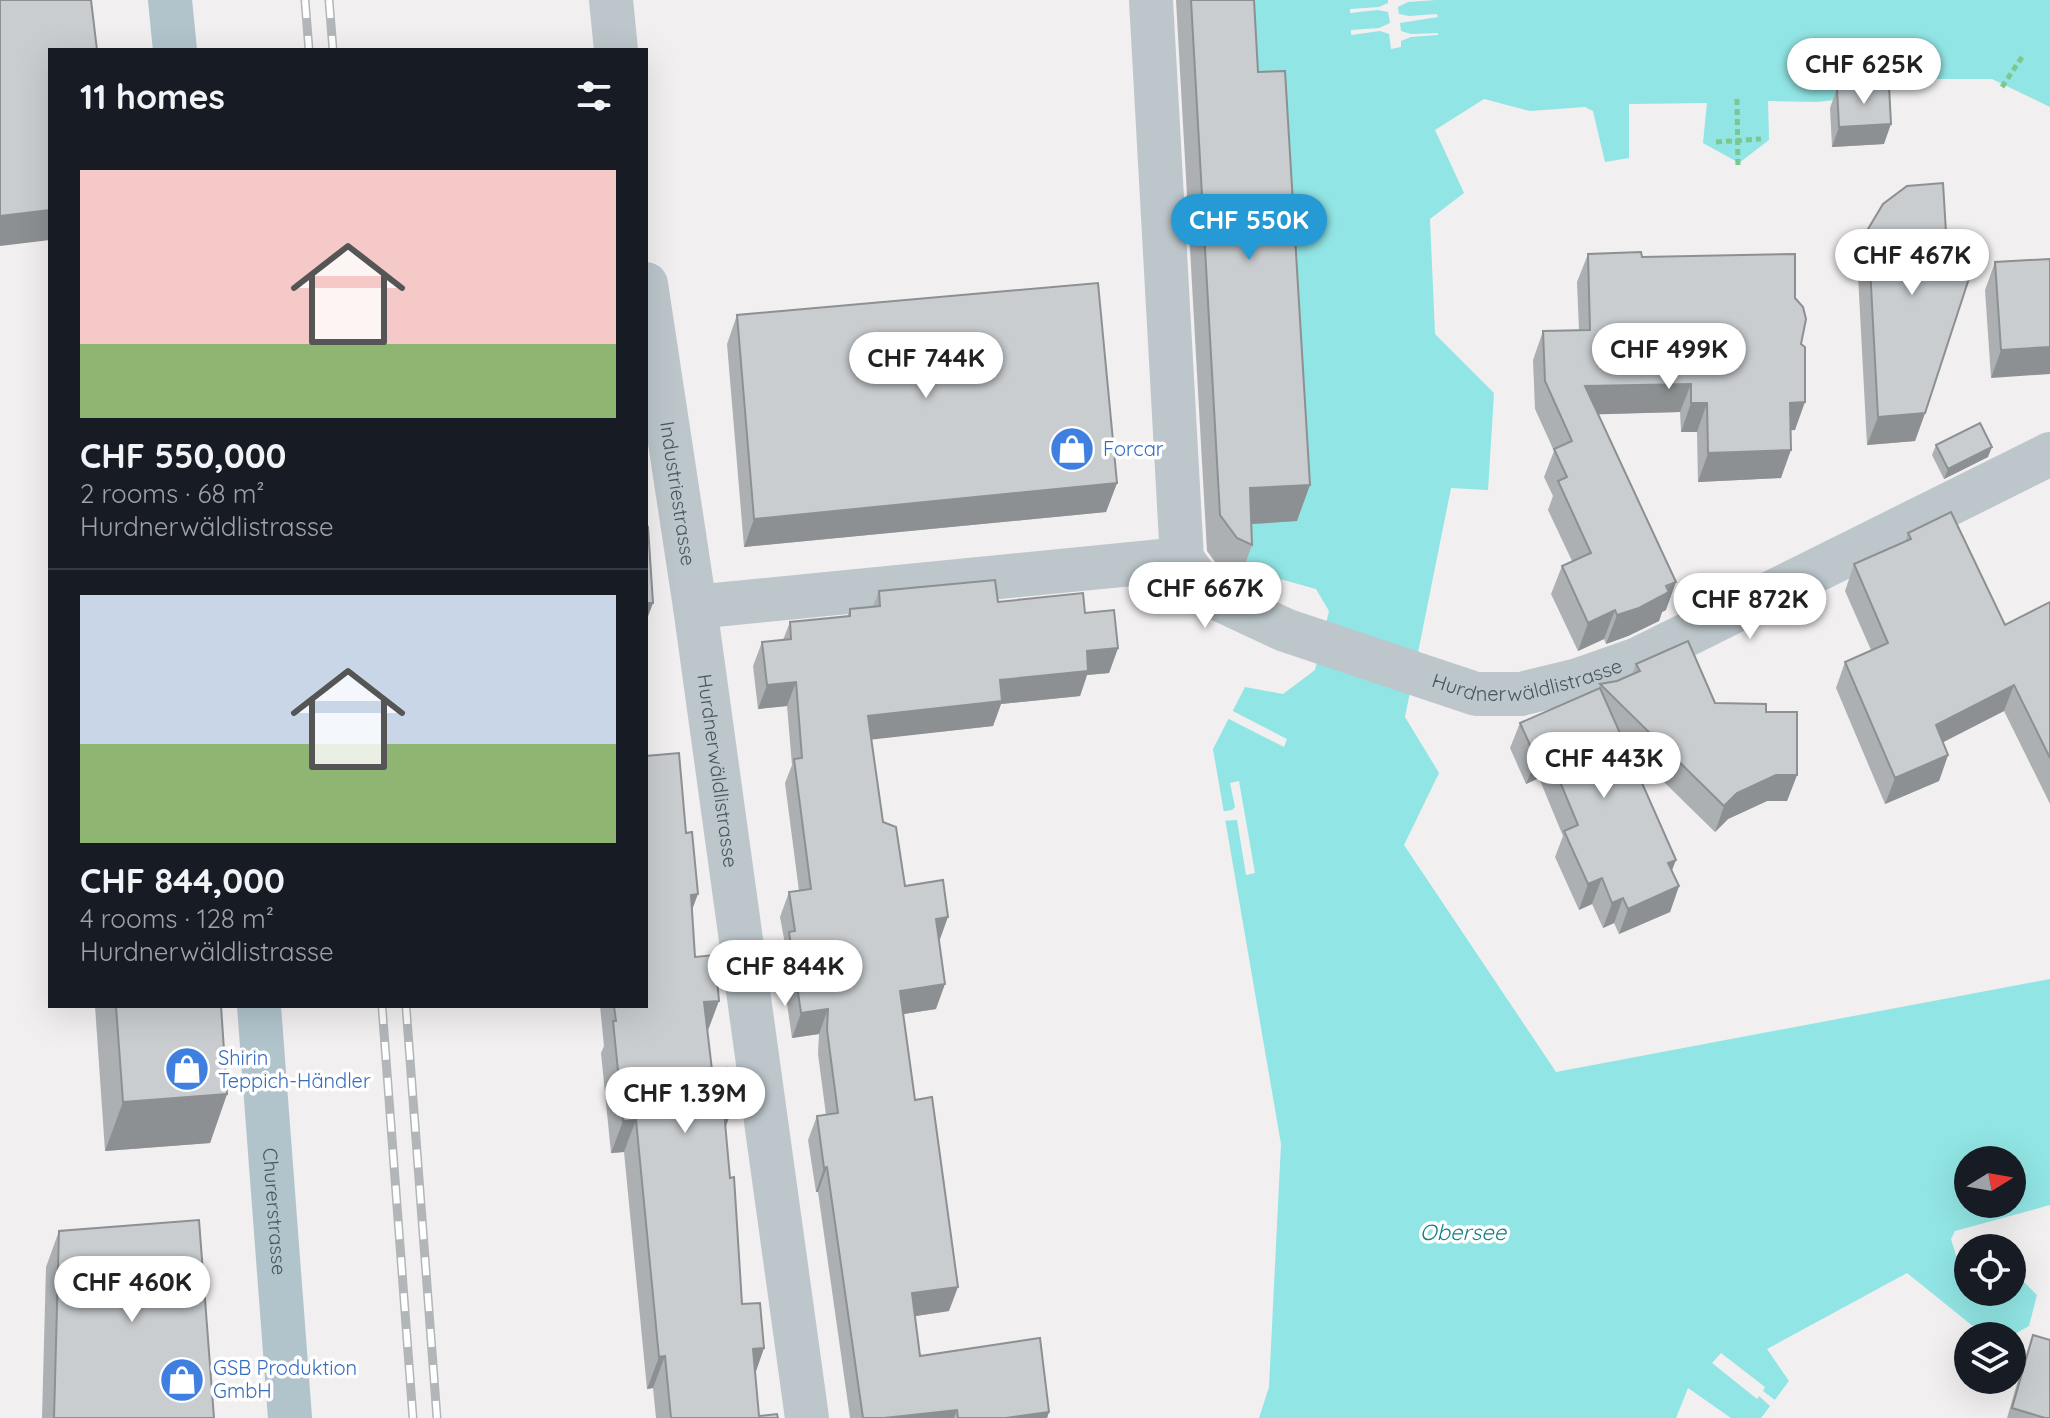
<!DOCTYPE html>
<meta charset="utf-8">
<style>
body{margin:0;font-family:Quicksand,sans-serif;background:#242831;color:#f1f3f6;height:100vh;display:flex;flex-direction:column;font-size:30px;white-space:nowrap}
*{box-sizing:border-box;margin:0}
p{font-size:26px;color:#9ea1a6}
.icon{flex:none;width:44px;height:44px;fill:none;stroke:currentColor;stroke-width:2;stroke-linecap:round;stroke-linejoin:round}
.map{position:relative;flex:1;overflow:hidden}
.drawer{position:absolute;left:48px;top:48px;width:600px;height:960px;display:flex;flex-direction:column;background:#171b24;border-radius:0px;box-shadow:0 8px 32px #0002}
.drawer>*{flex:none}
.needle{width:52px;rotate:79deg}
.buttons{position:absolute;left:1954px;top:1146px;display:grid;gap:16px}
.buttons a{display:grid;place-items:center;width:72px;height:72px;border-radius:50%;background:#171b24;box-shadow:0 8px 32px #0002;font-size:40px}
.price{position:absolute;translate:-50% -68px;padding:0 18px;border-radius:28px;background:#fff;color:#222;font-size:26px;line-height:52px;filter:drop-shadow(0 2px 4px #0008)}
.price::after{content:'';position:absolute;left:50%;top:48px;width:24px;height:18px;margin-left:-12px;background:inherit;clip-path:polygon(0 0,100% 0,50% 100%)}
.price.active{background:#269ad4;color:#fff}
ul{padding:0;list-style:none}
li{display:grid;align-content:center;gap:16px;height:424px;padding:0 32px}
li+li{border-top:2px solid #363941}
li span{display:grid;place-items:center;height:248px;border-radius:0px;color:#555}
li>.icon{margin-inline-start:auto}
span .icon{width:144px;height:144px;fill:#fffc;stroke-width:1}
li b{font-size:34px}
h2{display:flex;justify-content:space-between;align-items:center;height:96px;padding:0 32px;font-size:34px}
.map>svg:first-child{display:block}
.water{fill:#91e5e4;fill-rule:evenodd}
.pier{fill:#f1eff0}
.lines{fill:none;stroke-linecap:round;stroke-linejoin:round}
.path{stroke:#7bc790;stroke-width:5;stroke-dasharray:6 4;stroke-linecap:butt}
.minor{stroke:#bcc6cb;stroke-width:44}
.primary{stroke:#b1c4cc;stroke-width:44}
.rail-casing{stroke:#b2b6b9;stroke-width:9}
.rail{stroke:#fff;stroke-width:6;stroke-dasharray:18;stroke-linecap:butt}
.wall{fill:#adb0b3}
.shaded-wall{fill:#8d9092}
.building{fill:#c9cdd0;stroke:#8d9092;stroke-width:2}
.labels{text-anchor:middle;stroke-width:7;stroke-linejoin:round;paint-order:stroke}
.shop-label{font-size:20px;fill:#366cbe;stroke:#fff;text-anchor:start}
.street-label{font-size:20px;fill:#48565b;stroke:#fff}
.water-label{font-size:22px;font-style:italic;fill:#168381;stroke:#fff}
</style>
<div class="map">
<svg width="2050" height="1418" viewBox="0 0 2050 1418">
<rect width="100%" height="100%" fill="#f1eff0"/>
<path class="water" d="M1237 0H2050V107L1992 79H1885L1887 94 1817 102 1768 101 1769 140 1739 163 1703 143 1707 103 1629 104V158L1605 162 1593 111 1585 107 1530 111 1484 99 1435 130 1464 193 1430 219 1435 334 1494 393 1488 490 1451 488 1405 717 1439 773 1404 845 1556 1072 2050 979V1205L1955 1231 1951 1239 1959 1265 1968 1267V1292H2012V1278L2023 1281 2037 1295 2029 1326 2011 1336 1974 1327 1907 1273 1767 1349 1789 1381 1761 1418H1731L1688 1388 1676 1418H1259L1269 1387 1281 1144 1213 749 1245 687 1283 694 1315 670 1329 611 1316 589 1237 567 1236 525 1297 520 1245 108ZM1968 1160H2012V1204H1968Z"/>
<g class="pier">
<path d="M1388 0H1436L1408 2 1398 7 1399 14 1409 16 1437 14 1438 17 1400 23 1401 31 1411 34 1438 33V35L1411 37 1401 41V47L1391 49 1389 34 1380 31 1351 35V30L1379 28 1390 23 1388 12 1378 10 1350 13V9L1379 7 1388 3Z"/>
<path d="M1229 709 1287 739 1284 747 1225 717Z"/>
<path d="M1239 781 1255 873 1246 875 1237 820 1221 821 1220 812 1232 810 1235 807 1230 783Z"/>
<path d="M1721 1353 1765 1387 1763 1391 1775 1400 1770 1406 1759 1396 1757 1399 1712 1363Z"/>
</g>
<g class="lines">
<g class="path">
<path d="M2002 87 2024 54"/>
<path d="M1737 99 1738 169"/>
<path d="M1716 142 1761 139"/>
</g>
<g class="minor">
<path d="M611 0 616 50"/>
<path id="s1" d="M1151 0 1182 559 1208 594 1285 630 1476 694H1521L1578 680 1638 659 2050 454"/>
<path id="s2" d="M646 284 695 607 807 1418"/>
<path d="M695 607 1182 559"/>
</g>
<g class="primary">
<path d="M170 0 175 50"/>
<path id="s3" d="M259 1006 290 1418"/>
</g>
<g class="rail-casing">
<g id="rail">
<path d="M305 0 309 50"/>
<path d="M329 0 333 50"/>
<path d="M382 1006 413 1418"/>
<path d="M406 1006 437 1418"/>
</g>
</g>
<use href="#rail" class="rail"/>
</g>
<g class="wall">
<path d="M1176 0H1254L1258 72 1297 521 1251 524 1252 545 1239 581 1224 574 1207 551Z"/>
<path d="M1837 88 1884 144 1832 147 1830 108Z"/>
<path d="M1868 229 1925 413 1915 441 1867 445 1857 257Z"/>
<path d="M1588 254 1642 257 1795 298 1801 344 1795 430H1791L1781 478 1698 482 1697 432H1681L1680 412 1598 414 1666 610 1662 612 1659 621 1628 636 1606 644 1604 639 1578 651 1551 594 1562 566 1572 561 1548 510 1553 496 1544 477 1554 451 1535 409 1533 360 1543 331 1579 330 1577 282Z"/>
<path d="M2050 259 1991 378 1985 290 1995 262Z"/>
<path d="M737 315 1117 483 1106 512 744 547 727 344Z"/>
<path d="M1936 445 1988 457 1944 479 1932 455Z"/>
<path d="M1908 533 2005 625 2050 602V804L2004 711 1943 742 1948 755 1939 781 1885 804 1836 688 1845 662 1871 650 1845 591 1854 564 1905 542Z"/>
<path d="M879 591 998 602 1085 613 1118 648 1109 673 1087 675 1080 696 1001 704 993 726 871 739 883 822 905 886 939 941 936 1009 903 1014 915 1100 949 1311 915 1316 920 1356 1049 1412 1047 1418H850L818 1192H816L808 1140 817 1116 826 1115 818 1054 819 1034 792 1038 780 956 785 944 780 917 789 892 799 891 785 783 792 765 787 706 758 709 753 666 762 642 783 640 790 622 847 617 850 609 873 606Z"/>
<path d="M1636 664 1715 703 1766 712 1797 775 1787 801H1767L1728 819 1715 832 1623 742 1672 871 1679 886 1670 912 1619 934 1614 923 1603 928 1592 904 1579 910 1555 857 1563 836 1539 778 1526 784 1510 748 1520 723 1599 689 1600 684 1617 681 1632 674Z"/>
<path d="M692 911 695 957 707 1032 712 1070 725 1129 742 1304 764 1348 755 1373 759 1416 778 1418H656L653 1388 647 1389 624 1152 611 1153 601 1053 604 1046 600 1006H646Z"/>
<path d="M95 1006H221L227 1094 210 1143 105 1151Z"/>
<path d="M59 1231 214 1418H42L46 1267Z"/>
<path d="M2033 1335 2050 1418H2007L2023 1363Z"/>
</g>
<g class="shaded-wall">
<path d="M1891 124 1884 144 1832 147 1839 127Z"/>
<path d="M50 210V240L0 246V216Z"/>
<path d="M2050 347V374L1991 378 2001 350Z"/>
<path d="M1691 384 1680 412 1575 415 1585 386Z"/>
<path d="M1805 402 1795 430 1780 431 1790 403Z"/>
<path d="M1691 403H1707L1697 432H1681Z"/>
<path d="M1925 413 1915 441 1867 445 1878 417Z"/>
<path d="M1992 447 1988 457 1944 479 1948 469Z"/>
<path d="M1791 450 1781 478 1698 482 1708 453Z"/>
<path d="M1117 483 1106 512 744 547 754 519Z"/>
<path d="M1310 485 1297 521 1236 525 1250 488Z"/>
<path d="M1676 582 1666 610 1662 612 1659 621 1628 636 1606 644 1617 615Z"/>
<path d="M646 603H653L646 622Z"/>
<path d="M1615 610 1604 639 1578 651 1588 623Z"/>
<path d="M1118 648 1109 673 1087 675 1080 696 1001 704 993 726 859 741 868 716 1000 680 1087 651Z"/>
<path d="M796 682 787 706 758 709 767 685Z"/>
<path d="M2014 685 2004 711 1926 751 1936 725Z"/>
<path d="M1548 753 1539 778 1526 784 1536 758Z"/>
<path d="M1948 755 1939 781 1885 804 1895 778Z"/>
<path d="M1776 775H1797L1787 801H1767L1728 819 1715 832 1724 806 1737 793Z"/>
<path d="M1676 860 1666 886 1668 863Z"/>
<path d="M1602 878 1592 904 1579 910 1588 884Z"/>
<path d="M1679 886 1670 912 1619 934 1628 909Z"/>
<path d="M698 894 686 926 691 895Z"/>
<path d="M1623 898 1614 923 1603 928 1612 903Z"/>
<path d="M948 917 939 942 936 919Z"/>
<path d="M945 984 936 1009 891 1016 900 991Z"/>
<path d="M719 1001 707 1033 704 1002Z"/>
<path d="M828 1009 819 1034 792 1038 801 1013Z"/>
<path d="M227 1094 210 1143 105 1151 123 1102Z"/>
<path d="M732 1110 720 1142 724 1111Z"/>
<path d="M636 1120 624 1152 611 1153 623 1121Z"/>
<path d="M827 1167 818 1192H816L824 1168Z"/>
<path d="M958 1287 949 1311 903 1318 912 1293Z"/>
<path d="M764 1348 753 1380V1349Z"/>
<path d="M665 1356 653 1388 647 1389 659 1357Z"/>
<path d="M957 1410 954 1418H884Z"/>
<path d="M1049 1412 1047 1418H1006Z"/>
</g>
<g class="building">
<path d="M0 0H91L97 50H50V210L0 216Z"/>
<path d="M1191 0H1254L1258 72 1285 71 1310 485 1250 488 1252 545 1237 538 1220 515Z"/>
<path d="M1889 86 1891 124 1839 127 1837 88Z"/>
<path d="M1943 183 1948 265 1974 263 1925 413 1878 417 1868 229 1883 204 1907 186Z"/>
<path d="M1641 252 1642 257 1795 254V298L1803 307 1806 319 1801 344 1805 347V402L1790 403 1791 450 1708 453 1707 403H1691V384L1585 386 1676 582 1666 586 1669 592 1639 608 1617 615 1615 610 1588 623 1562 566 1591 553 1558 481 1567 477 1554 449 1572 441 1545 381 1543 331 1590 330 1588 254Z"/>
<path d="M2050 259V347L2001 350 1995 262Z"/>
<path d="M1098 283 1117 483 754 519 737 315Z"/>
<path d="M1980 423 1992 447 1948 469 1936 445Z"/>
<path d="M1951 512 2005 625 2050 602V758L2014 685 1936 725 1948 755 1895 778 1845 662 1888 643 1854 564 1911 539 1908 533Z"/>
<path d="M648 527 653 603H646V528Z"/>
<path d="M995 580 998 602 1083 593 1085 613 1114 610 1118 648 1087 651 1088 671 1000 680 1002 701 868 716 883 822 896 827 905 886 943 880 948 917 936 919 945 984 900 991 915 1100 932 1097 958 1287 912 1293 920 1356 1040 1338 1049 1412 1006 1418H958L957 1410 884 1418H863L827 1167 824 1168 817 1116 838 1113 827 1030 828 1009 801 1013 789 932 795 931 789 892 811 889 794 759 802 758 796 682 767 685 762 642 791 639 790 622 850 616V609L880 606 879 591Z"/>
<path d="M1688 641 1715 703 1766 704V712H1797V775H1776L1737 793 1724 806 1600 684 1617 681 1640 671 1636 664Z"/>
<path d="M1600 688 1676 860 1668 863 1679 886 1628 909 1623 898 1612 903 1602 878 1588 884 1564 831 1578 825 1548 753 1536 758 1520 723Z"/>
<path d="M679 753 686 833 692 832 698 894 691 895 695 957 715 955 719 1001 704 1002 712 1070 727 1068 732 1110 724 1111 730 1178 734 1177 742 1304 760 1303 764 1348 753 1349 759 1416 777 1414 778 1418H671L665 1356 659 1357 636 1120 623 1121 613 1021H616L614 1006H646V756Z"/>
<path d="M116 1006H221L227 1094 123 1102Z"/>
<path d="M199 1220 214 1418H54L59 1231Z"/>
<path d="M2033 1335 2050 1340V1418H2045L2012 1408Z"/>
</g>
<defs>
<g id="shop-disc" transform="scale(2.3)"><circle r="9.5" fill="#3f7fe0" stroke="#fff"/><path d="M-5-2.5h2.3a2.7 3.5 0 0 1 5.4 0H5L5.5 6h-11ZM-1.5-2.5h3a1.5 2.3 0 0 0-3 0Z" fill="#fff"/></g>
</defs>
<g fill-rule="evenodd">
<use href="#shop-disc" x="1072" y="449"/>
<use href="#shop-disc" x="187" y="1069"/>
<use href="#shop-disc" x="182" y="1380"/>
</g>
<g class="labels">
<g class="shop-label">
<text x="1103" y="456">Forcar</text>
<text x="218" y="1065">Shirin<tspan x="218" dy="23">Teppich-Händler</tspan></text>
<text x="213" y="1375">GSB Produktion<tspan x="213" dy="23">GmbH</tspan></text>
</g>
<g class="street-label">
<text dy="7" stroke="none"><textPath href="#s2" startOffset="212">Industriestrasse</textPath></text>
<text dy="7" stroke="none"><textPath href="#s1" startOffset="942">Hurdnerwäldlistrasse</textPath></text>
<text dy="7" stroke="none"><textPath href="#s2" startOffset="492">Hurdnerwäldlistrasse</textPath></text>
<text dy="7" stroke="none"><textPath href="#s3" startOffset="206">Churerstrasse</textPath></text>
</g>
<g class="water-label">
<text x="1463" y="1240">Obersee</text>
</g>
</g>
</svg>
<div class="buttons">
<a><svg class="needle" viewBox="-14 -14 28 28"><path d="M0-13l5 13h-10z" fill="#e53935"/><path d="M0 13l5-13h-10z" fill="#9ea1a6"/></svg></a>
<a><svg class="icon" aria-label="locate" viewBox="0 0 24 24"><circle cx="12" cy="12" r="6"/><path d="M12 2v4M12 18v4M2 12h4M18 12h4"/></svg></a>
<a><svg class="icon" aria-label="layers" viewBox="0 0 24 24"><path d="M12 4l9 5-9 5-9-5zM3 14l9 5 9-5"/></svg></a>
</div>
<b class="price" style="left:1864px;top:106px">CHF 625K</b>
<b class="price active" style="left:1249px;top:262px">CHF 550K</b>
<b class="price" style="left:1912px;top:297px">CHF 467K</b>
<b class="price" style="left:1669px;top:391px">CHF 499K</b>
<b class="price" style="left:926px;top:400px">CHF 744K</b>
<b class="price" style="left:1205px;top:630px">CHF 667K</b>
<b class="price" style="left:1750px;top:641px">CHF 872K</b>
<b class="price" style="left:1604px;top:800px">CHF 443K</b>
<b class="price" style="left:785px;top:1008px">CHF 844K</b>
<b class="price" style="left:685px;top:1135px">CHF 1.39M</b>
<b class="price" style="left:132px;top:1324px">CHF 460K</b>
<section class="drawer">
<h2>11 homes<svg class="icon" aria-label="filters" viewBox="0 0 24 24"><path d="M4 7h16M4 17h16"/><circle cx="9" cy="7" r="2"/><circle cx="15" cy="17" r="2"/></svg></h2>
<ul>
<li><span style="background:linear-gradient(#f6c9c9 70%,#8fb573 0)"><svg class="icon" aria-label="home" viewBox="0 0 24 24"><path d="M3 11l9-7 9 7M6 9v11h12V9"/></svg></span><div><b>CHF 550,000</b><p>2 rooms · 68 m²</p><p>Hurdnerwäldlistrasse</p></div></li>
<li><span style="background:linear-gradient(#c9d6e8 60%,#8fb573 0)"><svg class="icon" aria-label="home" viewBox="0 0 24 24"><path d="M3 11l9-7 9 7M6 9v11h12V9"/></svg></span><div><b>CHF 844,000</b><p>4 rooms · 128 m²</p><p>Hurdnerwäldlistrasse</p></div></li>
</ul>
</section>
</div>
